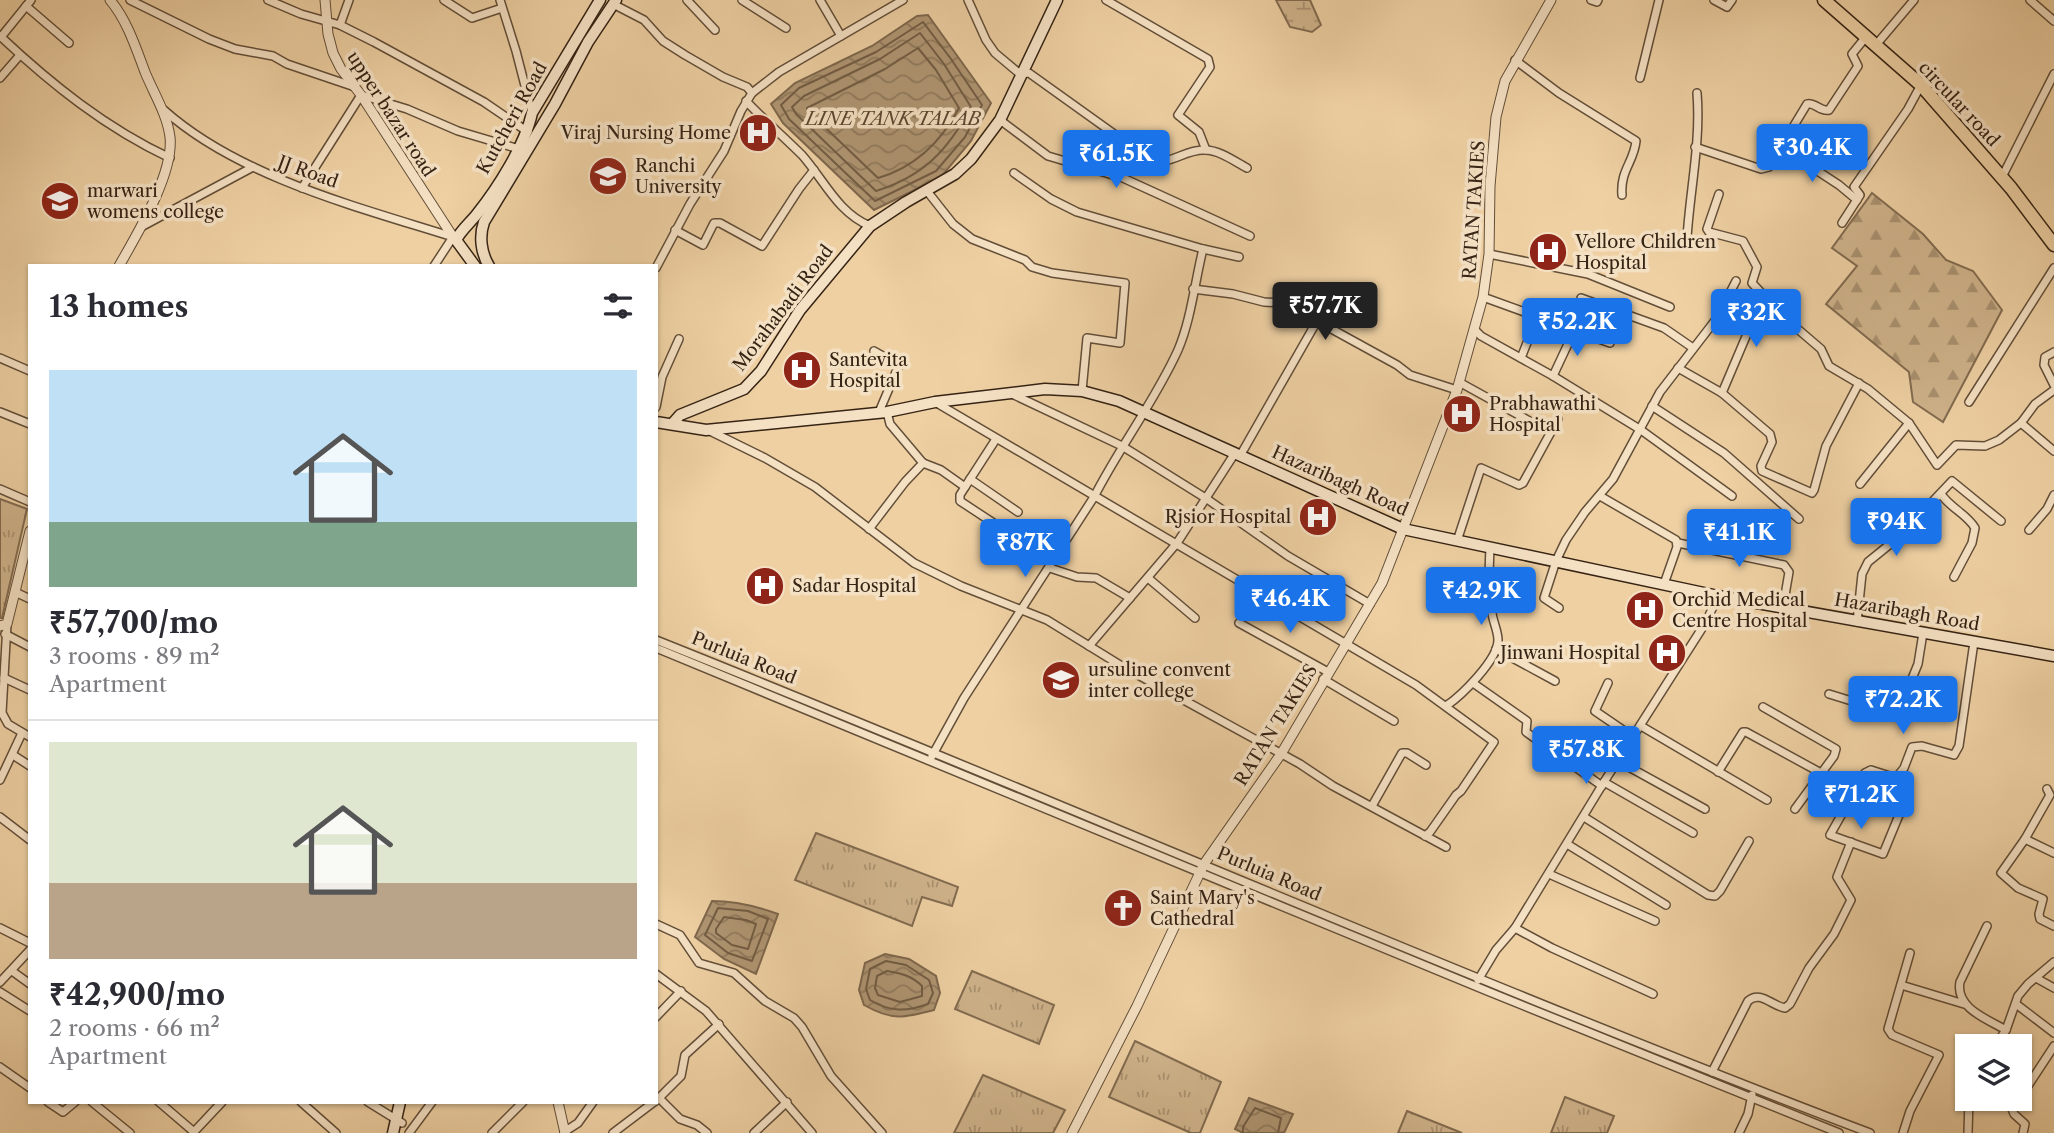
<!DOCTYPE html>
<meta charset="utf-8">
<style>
body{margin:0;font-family:"Libre Caslon Text",serif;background:#f2f2f3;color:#2b2b33;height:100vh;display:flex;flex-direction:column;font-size:26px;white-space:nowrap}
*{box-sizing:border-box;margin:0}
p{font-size:23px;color:#7c7c81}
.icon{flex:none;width:38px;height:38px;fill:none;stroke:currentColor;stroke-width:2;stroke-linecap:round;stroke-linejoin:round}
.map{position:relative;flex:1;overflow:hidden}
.details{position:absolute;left:28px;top:264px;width:630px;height:840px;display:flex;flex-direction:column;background:#fff;border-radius:0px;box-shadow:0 2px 5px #0004}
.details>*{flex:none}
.tools{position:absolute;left:1955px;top:1034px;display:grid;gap:14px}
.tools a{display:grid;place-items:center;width:77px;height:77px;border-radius:0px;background:#fff;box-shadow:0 2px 5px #0004;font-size:35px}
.price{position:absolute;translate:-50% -60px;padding:0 16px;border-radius:7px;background:#1a73e8;color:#fff;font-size:23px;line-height:46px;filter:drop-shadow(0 2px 4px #0008)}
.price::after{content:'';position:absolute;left:50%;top:42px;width:21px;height:16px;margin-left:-10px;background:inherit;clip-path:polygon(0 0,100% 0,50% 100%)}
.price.current{background:#222;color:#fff}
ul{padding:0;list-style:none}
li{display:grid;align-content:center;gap:14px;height:371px;padding:0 21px}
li+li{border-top:2px solid #e1e1e2}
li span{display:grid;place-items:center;height:217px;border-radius:0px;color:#555}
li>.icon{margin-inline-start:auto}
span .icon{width:126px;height:126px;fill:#fffc;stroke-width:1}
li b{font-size:30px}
h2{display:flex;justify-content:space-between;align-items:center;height:84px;padding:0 21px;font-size:30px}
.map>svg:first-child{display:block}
.forest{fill:url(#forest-firs);stroke:#826b50;stroke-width:2}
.wetland{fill:url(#wetland-marsh);stroke:#826b50;stroke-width:2}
.park{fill:url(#park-tufts);stroke:#826b50;stroke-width:2}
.water{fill:url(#water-waves);stroke:#7e674c;stroke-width:2}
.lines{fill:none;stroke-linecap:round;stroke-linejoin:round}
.shore{stroke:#725c43;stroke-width:2}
.minor-casing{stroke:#634e38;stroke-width:10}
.tertiary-casing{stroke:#634e38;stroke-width:11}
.secondary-casing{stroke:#352314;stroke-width:13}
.primary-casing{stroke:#352314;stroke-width:15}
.minor{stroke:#f4e0c3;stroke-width:7}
.tertiary{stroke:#f4e0c3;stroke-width:9}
.secondary{stroke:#f4e0c3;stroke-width:10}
.primary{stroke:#eed0a3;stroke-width:12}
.labels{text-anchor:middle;stroke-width:7;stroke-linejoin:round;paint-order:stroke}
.street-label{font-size:18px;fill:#352314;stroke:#f4e0c3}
.poi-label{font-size:18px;fill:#352314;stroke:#f4e0c3;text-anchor:start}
.water-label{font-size:19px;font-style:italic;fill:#5a4530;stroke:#f4e0c3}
</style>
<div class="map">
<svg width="2054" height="1133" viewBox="0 0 2054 1133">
<defs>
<pattern id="forest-firs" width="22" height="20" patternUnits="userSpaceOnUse" patternTransform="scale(1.75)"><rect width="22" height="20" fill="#cfb38b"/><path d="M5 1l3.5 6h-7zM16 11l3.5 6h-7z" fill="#a99170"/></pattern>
<pattern id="wetland-marsh" width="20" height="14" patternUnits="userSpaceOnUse" patternTransform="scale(1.75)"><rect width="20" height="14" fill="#cfb38b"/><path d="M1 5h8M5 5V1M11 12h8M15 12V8" fill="none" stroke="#a99170"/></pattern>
<pattern id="park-tufts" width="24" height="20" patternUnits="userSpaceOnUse" patternTransform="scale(1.75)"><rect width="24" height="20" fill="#cfb38b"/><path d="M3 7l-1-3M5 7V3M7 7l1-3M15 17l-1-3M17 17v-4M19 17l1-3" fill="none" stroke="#a99170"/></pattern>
<pattern id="water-waves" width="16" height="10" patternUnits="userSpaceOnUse" patternTransform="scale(1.75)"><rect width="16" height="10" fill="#af9572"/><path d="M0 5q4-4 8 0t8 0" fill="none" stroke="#8f795c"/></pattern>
</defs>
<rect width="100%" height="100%" fill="#eed0a3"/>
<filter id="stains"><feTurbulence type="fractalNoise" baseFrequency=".00286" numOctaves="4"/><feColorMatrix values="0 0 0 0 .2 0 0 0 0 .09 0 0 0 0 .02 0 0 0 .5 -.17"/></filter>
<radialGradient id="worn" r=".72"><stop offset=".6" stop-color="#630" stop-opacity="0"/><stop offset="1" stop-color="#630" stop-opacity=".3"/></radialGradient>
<path class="forest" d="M1872 193 1923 234 1946 260 1973 271 2002 310 1943 422 1913 402 1909 372 1826 304 1857 266 1832 248Z"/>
<path class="wetland" d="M1276 0H1310L1321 25 1312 32 1290 27Z"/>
<g class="park">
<path d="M0 499 27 509 2 618H0Z"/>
<path d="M816 833 958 887 952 906 922 897 912 926 795 880Z"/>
<path d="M972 971 1054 1005 1039 1044 955 1009Z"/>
<path d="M1135 1041 1221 1082 1200 1133H1191L1109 1097Z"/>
<path d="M983 1075 1065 1110 1053 1133H954Z"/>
<path d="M1565 1097 1614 1116 1607 1133H1551Z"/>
<path d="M1407 1111 1462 1133H1398Z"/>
</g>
<g class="water">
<path d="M928 15 991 103 971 141 941 177 874 210 783 123 771 104 795 83 872 46 917 16Z"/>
<path d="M712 901C736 901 756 906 778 914L756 974 724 959 695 937Z"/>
<path d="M885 954 909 959 936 976 940 993 934 1010C904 1018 892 1021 864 1005L859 990 865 963Z"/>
<path d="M1249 1098 1293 1114 1284 1133H1243L1235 1129Z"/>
</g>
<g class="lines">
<g class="shore">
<path d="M923 22 951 59 982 105 965 137 936 171 875 201 789 119 781 105 799 88 876 52Z"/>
<path d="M920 33 944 64 971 107C948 150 924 176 876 191L796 114 792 107 804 96 880 59Z"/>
<path d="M918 48 936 70 959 108C941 142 916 167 878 178L808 111 807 108 885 69Z"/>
<path d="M718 908 748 911 768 919 752 961 728 953 705 935Z"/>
<path d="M724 917 746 920 756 924 748 949 732 945 716 933V929Z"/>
<path d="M886 961 906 965 929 980 933 993 928 1004C906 1012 890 1012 870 1000L866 989 870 969Z"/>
<path d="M887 971C901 973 912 976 922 986V996L900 1002 878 995 875 988 877 976Z"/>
<path d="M1243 1133V1127L1255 1108 1281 1118 1278 1133"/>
</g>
<g class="minor-casing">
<g id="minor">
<path d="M130 0 209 39 235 49 273 56 287 64 352 86"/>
<path d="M268 0 301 14 340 25 374 42 484 102 528 132"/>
<path d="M444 0 472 18 502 8"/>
<path d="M500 0 516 51 532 113"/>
<path d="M687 0 715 30"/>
<path d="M742 0 786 28"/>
<path d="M820 0 841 36"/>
<path d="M968 0 986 40 995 53 1020 74 1029 73 1145 156C1170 170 1181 149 1205 150 1219 150 1234 161 1247 168"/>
<path d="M1106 0 1208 59 1210 67 1178 115 1199 132 1206 150"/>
<path d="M1591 0 1597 2 1598 0"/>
<path d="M1714 0 1727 7 1732 0"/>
<path d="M2030 0 2054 21"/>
<path d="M613 4 644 20 663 41 685 55 723 77 747 87 752 93"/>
<path d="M26 6 69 43"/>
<path d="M340 25 349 0"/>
<path d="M0 36C51 84 106 128 170 158"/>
<path d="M1 37 31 0"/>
<path d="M1875 46 1914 0"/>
<path d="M1515 60 1559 93 1636 141C1634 162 1620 170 1622 195"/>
<path d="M0 78 20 55"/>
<path d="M1640 78 1659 0"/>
<path d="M746 101C764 120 784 137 802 155 824 180 838 213 870 226"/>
<path d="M164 110C239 177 358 207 453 237L434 266"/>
<path d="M1000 120 1048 156 1123 178 1250 236"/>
<path d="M1695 147 1761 169 1769 167 1807 104C1815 102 1820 112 1829 110L1858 66 1852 54 1865 38"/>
<path d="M1781 147 1839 185 1857 200"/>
<path d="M1014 173 1051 199 1077 212 1203 249 1239 257"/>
<path d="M2002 177 2054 74"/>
<path d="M302 188 361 95 407 109 458 131 519 149"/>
<path d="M927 191 953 224 972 239 1025 260 1032 267 1052 273 1125 283 1120 343 1087 338 1082 391"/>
<path d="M1719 194 1707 229 1709 232 1743 241 1757 267 1752 283 1786 319 1821 349 1829 366 1868 389 1909 423 1937 465 1956 445 1985 446 1999 440 2021 423 2035 404 2054 390"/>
<path d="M1842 223 1860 195 1854 187 1908 109 1921 85"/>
<path d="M141 227 253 167"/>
<path d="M675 230 703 245 714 223H720L762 246 799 189 814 170"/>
<path d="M1687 238C1690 190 1701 141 1697 93"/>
<path d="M1489 254 1588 274 1670 307"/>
<path d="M656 268 690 204 724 151 741 111 752 93 779 72 903 0"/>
<path d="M1193 289 1233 294 1264 302 1285 303 1301 308 1317 321 1397 365 1410 375 1457 390"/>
<path d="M1483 297 1610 343"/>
<path d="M1581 298 1664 328 1693 348"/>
<path d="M1475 330 1481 336 1553 376 1641 430 1732 496"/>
<path d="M874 351 899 365 879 412"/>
<path d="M2054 352 2045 357 2044 365 2054 385"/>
<path d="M0 358 30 371"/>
<path d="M1521 358 1538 315"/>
<path d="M1678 368 1722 393 1770 434 1772 442 1761 466 1762 471 1812 493 1814 490 1826 446 1859 383"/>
<path d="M1553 376 1575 329"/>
<path d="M1459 382 1533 423"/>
<path d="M1722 393 1764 294"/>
<path d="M1012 394 1122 446 1207 499 1288 556 1370 604"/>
<path d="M935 402 1416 685 1494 742 1461 791 1456 795 1430 832 1425 836"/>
<path d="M1969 402 2054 268"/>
<path d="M1652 406 1724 453 1799 519"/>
<path d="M656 407 662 377 679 339"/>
<path d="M0 412 30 424"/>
<path d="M2021 423 2054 451"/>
<path d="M710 431 765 458 815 487 914 563 961 586 1047 620 1120 665 1300 764 1333 786 1446 847"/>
<path d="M1240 456 1317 321"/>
<path d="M923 463 941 470 965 487 996 439"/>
<path d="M970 479 1018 512"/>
<path d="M1860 484 1909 423"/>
<path d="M965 487 960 495V501L995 524"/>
<path d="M0 489 30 502"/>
<path d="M1941 494C1950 508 1967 514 1975 528L1972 543 1954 577"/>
<path d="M1600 496 1676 540 1677 547 1664 584"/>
<path d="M869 529 905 482 923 463 890 424 887 412"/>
<path d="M2029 530 2047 509 2054 495"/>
<path d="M1457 541 1481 468 1519 485 1523 483 1558 419"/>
<path d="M1678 543 1784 565 1789 572 1783 607"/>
<path d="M1050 568 1077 577 1096 578 1130 598"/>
<path d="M1148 578 1195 618"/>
<path d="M15 592 30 599"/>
<path d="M1559 608 1544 598 1556 561 1566 540 1585 512 1613 479 1660 392 1717 318 1736 281"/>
<path d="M1857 622 1862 574 1868 562 1900 536 1952 481 2001 521"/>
<path d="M1239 623 1328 672"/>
<path d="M7 624 2 713 8 724 30 737"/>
<path d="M5 634 30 647"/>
<path d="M656 640C1062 802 1462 978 1870 1133"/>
<path d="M1089 646 1177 543 1235 453"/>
<path d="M656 648 1487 991 1839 1133"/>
<path d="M1496 649 1555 681"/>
<path d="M4 678 30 690"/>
<path d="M1323 679 1394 721"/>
<path d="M1473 683 1527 721 1526 732 1602 786"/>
<path d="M1608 683 1595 711 1633 737"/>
<path d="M1829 694 1897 715 1918 664 1923 633"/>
<path d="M1446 706C1461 696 1498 660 1498 640 1498 631 1493 622 1492 613 1488 592 1489 569 1490 548"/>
<path d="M1763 707 1836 749 1834 756 1795 809"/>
<path d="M1641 726 1767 800"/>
<path d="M13 755 30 766"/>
<path d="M932 756 964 698 1094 497C1120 446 1155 401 1178 350 1191 320 1195 281 1203 249"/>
<path d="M1618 761 1705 809"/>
<path d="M1718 772 1743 732H1746L1821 773"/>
<path d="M1896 778 1893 795 1896 800 1904 803 1883 854 1830 835 1865 773 1871 770 1896 778 1904 768 1912 747 1922 746 1954 755 1959 746 1974 642"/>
<path d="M0 780 22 733"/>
<path d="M1604 782 1693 833"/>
<path d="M2047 789 2050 795 2025 839 2054 853"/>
<path d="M1372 806 1402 753H1407L1426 765"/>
<path d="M0 817 30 840"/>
<path d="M1584 817 1708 895 1715 896 1720 891 1749 841"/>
<path d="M2025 839 2001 873 2018 888 2043 899 2039 914 2040 919 2054 926"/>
<path d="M1567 844 1666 905"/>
<path d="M1549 874 1655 921"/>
<path d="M656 924 680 935 699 963 734 973 765 1001 794 1018 802 1027 831 1076 882 1133"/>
<path d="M1987 926 1960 982C1955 1008 1987 1019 2006 1030"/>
<path d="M0 928 30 943"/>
<path d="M1515 928 1552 948 1653 994"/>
<path d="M12 971 30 984"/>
<path d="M656 974 706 1011 812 1133"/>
<path d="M2036 978 2054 988"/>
<path d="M1478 980 1496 950 1515 928 1604 782 1706 622 1718 596"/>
<path d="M0 982 30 950"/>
<path d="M1901 985 1964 1004"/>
<path d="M0 992 30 1011"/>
<path d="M2016 1004 2054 1033"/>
<path d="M656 1017 681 991"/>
<path d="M1995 1046 2006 1030 2018 996 2028 984 2054 962"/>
<path d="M0 1067 30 1088"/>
<path d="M1712 1072 1748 1001C1760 990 1772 1006 1785 1008L1790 1004 1809 968 1834 934 1851 900 1837 877 1851 842"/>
<path d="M2020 1098 2054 1046"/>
<path d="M660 1099 680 1119 697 1125 707 1133"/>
<path d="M2019 1099 2012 1109 2014 1114 2025 1124 2023 1133"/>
<path d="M656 1101 681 1076 685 1055 719 1024"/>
<path d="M48 1102 63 1112 75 1102"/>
<path d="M92 1102 130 1133"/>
<path d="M159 1102 194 1132"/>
<path d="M301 1102 336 1133"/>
<path d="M368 1102 402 1123"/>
<path d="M564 1132 578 1123 593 1102"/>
<path d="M193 1133 222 1102"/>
<path d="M409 1133 432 1102"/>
<path d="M492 1133 523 1102"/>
<path d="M613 1133 654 1102"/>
<path d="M754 1133 787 1102"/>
<path d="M1739 1133 1748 1114 1752 1095"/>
<path d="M1903 1133 1910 1111 1939 1055 1892 1035 1888 1029 1910 953"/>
<path d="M1968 1133 1969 1099"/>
</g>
</g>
<g class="tertiary-casing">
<g id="tertiary">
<path d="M110 0C127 20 136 48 145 72 154 94 167 114 170 137 174 174 137 234 119 266"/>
<path d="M325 0 328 34 333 53 341 69 361 95 453 237 457 238"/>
<path d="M0 626 7 624 30 531"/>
<path d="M558 1102 565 1133"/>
<path d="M1072 1133 1137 1006 1204 864 1281 754 1382 583 1457 390 1483 297 1489 254 1490 186 1496 117 1505 81 1551 0"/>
</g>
</g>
<g class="secondary-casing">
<g id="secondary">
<path d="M475 266 456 240C461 230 470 223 477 214 498 188 525 145 532 113L600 0"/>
<path d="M489 266C481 253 479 236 484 222L555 104 588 42 616 0"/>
<path d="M656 422 706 430 887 412 935 402 1045 389 1082 391 1119 401 1403 529 1718 596 2054 656"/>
<path d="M672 424 680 415 744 389 761 371 800 310 870 226 906 202 955 174 971 159 1000 120 1057 0"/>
<path d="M393 1133 400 1102"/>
</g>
</g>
<g class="primary-casing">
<path id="primary" d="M1824 0 1921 85 2011 188 2054 245"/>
</g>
<use href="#minor" class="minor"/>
<use href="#tertiary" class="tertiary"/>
<use href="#secondary" class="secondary"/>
<use href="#primary" class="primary"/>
</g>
<defs>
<g id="hospital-disc" transform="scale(2.0125)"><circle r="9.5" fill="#8f2418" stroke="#f4e0c3"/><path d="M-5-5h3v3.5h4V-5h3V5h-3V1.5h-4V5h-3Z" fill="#fff"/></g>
<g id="university-disc" transform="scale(2.0125)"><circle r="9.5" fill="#8f2418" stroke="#f4e0c3"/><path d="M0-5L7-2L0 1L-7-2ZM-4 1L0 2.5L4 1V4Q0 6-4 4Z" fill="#fff"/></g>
<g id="church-disc" transform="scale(2.0125)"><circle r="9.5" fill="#8f2418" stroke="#f4e0c3"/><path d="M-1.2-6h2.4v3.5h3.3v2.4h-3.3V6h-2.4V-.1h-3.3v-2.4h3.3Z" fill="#fff"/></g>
</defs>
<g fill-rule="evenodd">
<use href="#hospital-disc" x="758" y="133"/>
<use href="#university-disc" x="608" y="176"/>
<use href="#university-disc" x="60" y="201"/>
<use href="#hospital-disc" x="1548" y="252"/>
<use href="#hospital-disc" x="802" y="370"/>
<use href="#hospital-disc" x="1462" y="414"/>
<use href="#hospital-disc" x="1318" y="517"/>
<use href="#hospital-disc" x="765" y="586"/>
<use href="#hospital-disc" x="1645" y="610"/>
<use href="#hospital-disc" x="1667" y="653"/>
<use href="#university-disc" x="1061" y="680"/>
<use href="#church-disc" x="1123" y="908"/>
</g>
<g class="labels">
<g class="street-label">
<text transform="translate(1959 104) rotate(47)" y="6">circular road</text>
<text transform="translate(391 114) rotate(57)" y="6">upper bazar road</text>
<text transform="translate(512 118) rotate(-61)" y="6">Kutcheri Road</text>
<text transform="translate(308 172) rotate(20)" y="6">JJ Road</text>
<text transform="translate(1474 210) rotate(-86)" y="6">RATAN TAKIES</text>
<text transform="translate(783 308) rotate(-53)" y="6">Morahabadi Road</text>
<text transform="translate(1340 481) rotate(24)" y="6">Hazaribagh Road</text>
<text transform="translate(1907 612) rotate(10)" y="6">Hazaribagh Road</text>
<text transform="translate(744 658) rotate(22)" y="6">Purluia Road</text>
<text transform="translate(1276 725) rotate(-58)" y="6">RATAN TAKIES</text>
<text transform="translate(1269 874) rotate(23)" y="6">Purluia Road</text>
</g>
<g class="poi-label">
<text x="731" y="139" text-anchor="end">Viraj Nursing Home</text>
<text x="635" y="172">Ranchi<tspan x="635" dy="21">University</tspan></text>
<text x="87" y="197">marwari<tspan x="87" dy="21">womens college</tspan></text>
<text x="1575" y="248">Vellore Children<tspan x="1575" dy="21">Hospital</tspan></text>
<text x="829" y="366">Santevita<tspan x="829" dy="21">Hospital</tspan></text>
<text x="1489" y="410">Prabhawathi<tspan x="1489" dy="21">Hospital</tspan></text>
<text x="1291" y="523" text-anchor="end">Rjsior Hospital</text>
<text x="792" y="592">Sadar Hospital</text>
<text x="1672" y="606">Orchid Medical<tspan x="1672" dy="21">Centre Hospital</tspan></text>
<text x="1640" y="659" text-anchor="end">Jinwani Hospital</text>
<text x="1088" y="676">ursuline convent<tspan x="1088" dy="21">inter college</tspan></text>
<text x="1150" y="904">Saint Mary's<tspan x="1150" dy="21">Cathedral</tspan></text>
</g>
<g class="water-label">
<text x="893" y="125">LINE TANK TALAB</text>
</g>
</g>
<rect width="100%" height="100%" filter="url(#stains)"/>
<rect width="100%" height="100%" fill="url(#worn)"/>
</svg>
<div class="tools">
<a><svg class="icon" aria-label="layers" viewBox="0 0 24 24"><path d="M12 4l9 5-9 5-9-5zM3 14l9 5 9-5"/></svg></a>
</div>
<b class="price" style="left:1812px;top:184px">₹30.4K</b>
<b class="price" style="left:1116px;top:190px">₹61.5K</b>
<b class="price current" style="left:1325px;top:342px">₹57.7K</b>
<b class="price" style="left:1756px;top:349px">₹32K</b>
<b class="price" style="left:1577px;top:358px">₹52.2K</b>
<b class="price" style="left:1896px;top:558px">₹94K</b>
<b class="price" style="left:1739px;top:569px">₹41.1K</b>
<b class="price" style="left:1025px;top:579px">₹87K</b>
<b class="price" style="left:1481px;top:627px">₹42.9K</b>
<b class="price" style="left:1290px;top:635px">₹46.4K</b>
<b class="price" style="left:1903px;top:736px">₹72.2K</b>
<b class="price" style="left:1586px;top:786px">₹57.8K</b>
<b class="price" style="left:1861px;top:831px">₹71.2K</b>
<section class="details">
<h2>13 homes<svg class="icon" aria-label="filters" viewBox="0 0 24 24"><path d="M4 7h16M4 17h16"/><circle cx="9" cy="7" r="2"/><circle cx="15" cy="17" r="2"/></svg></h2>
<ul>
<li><span style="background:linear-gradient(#bfe0f5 70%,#7fa58c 0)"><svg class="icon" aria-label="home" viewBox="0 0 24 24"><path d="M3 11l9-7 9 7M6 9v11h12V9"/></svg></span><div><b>₹57,700/mo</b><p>3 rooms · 89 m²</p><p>Apartment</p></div></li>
<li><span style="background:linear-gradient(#dfe7d0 65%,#b9a48a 0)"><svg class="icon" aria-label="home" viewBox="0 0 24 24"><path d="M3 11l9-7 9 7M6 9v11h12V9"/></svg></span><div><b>₹42,900/mo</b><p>2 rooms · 66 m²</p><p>Apartment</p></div></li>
</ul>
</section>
</div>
